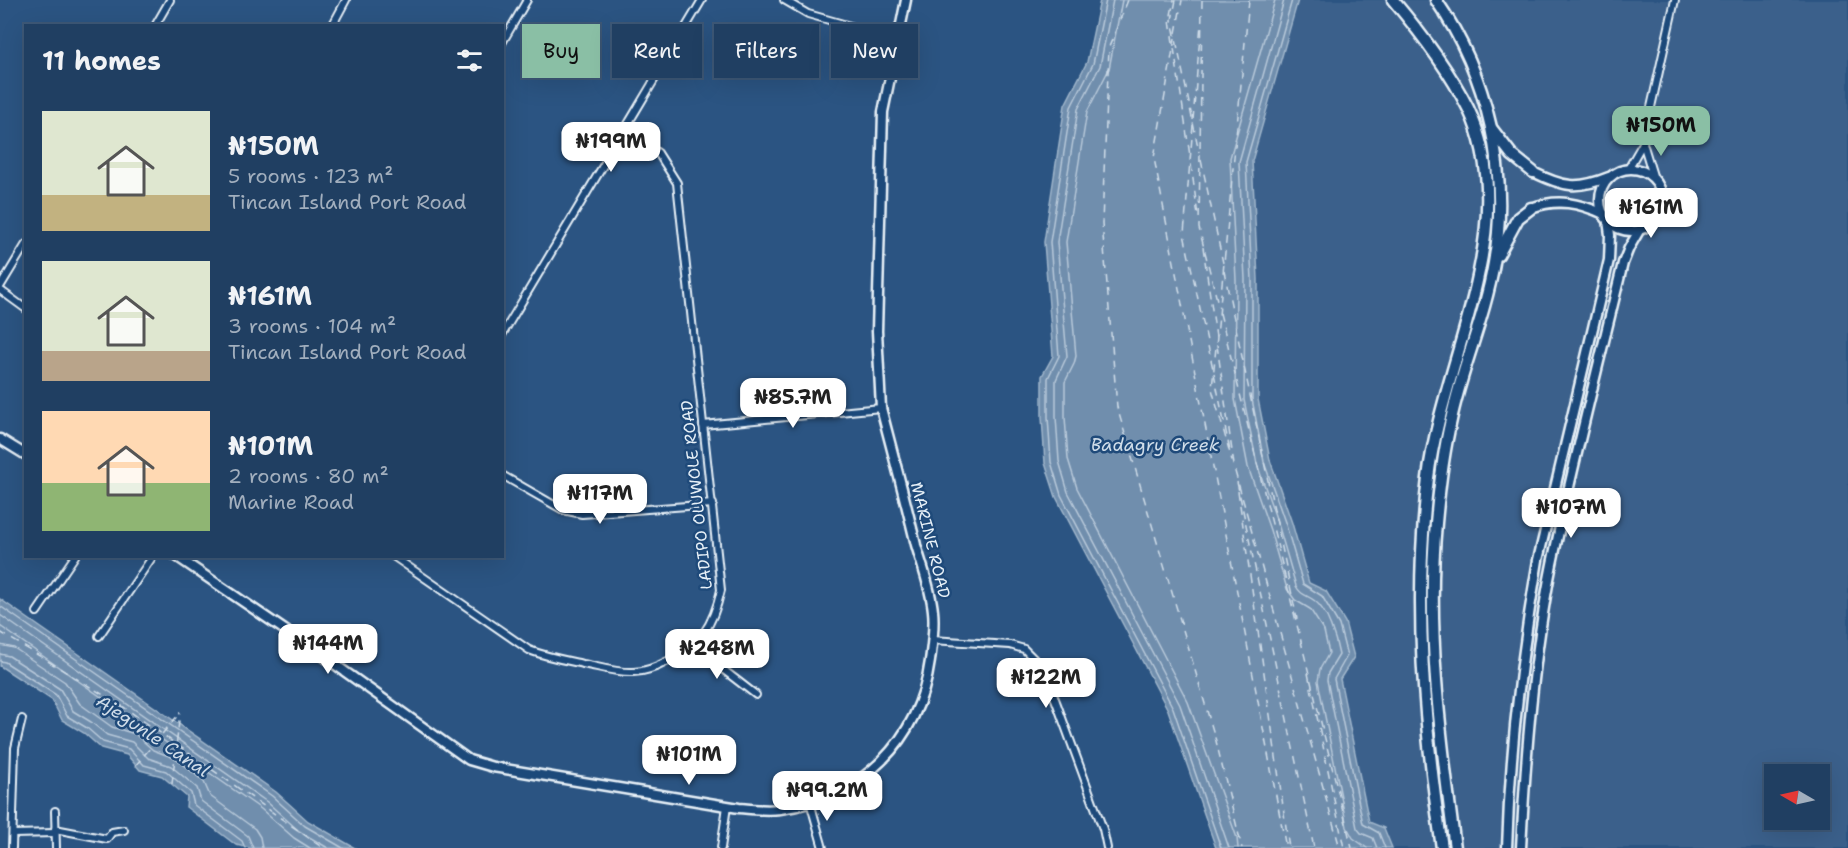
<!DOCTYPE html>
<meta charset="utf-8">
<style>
body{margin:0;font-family:"Shantell Sans",sans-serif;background:#284668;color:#f1f3f6;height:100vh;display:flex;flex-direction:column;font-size:22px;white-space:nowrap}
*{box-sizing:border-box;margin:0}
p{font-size:20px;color:#a2afbe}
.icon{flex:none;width:33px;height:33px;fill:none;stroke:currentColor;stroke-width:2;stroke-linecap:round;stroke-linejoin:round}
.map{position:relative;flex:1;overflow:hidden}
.sheet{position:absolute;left:24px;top:24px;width:480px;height:534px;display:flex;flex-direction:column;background:#203f62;border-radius:0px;box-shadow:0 6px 24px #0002,0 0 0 2px #3d5877}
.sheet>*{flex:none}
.top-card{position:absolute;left:522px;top:24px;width:570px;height:54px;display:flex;gap:12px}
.needle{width:39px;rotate:279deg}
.buttons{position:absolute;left:1764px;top:764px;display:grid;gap:12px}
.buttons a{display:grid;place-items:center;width:66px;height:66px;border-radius:0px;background:#203f62;box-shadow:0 6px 24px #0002,0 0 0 2px #3d5877;font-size:30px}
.price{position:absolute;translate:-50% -51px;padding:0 14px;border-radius:12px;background:#fff;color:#222;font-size:20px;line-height:39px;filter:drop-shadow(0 2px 3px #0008)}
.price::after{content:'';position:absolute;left:50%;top:36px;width:18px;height:14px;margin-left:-9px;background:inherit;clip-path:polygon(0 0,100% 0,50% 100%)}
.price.active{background:#8abfa5;color:#111}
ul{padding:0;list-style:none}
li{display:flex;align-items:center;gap:18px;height:150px;padding:0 18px}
li span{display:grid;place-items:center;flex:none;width:168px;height:120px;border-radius:0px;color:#555}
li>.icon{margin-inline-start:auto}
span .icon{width:72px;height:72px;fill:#fffc;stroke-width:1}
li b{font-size:26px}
h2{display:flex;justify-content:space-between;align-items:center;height:72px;padding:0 18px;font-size:26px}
.tag{padding:0 21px;border-radius:0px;background:#203f62;box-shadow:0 6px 24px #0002,0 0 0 2px #3d5877;font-size:21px;line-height:54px}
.tag.active{background:#8abfa5;color:#111}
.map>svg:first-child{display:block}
.built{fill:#3a608b;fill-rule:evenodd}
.water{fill:#708ead;stroke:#a0b6cb;stroke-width:1.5}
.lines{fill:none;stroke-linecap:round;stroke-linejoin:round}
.shore{stroke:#b8c9da;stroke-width:1.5}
.ferry{stroke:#d0dde9;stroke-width:1.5;stroke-dasharray:8 6;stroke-linecap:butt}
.street-casing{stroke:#e8f1f8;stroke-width:10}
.secondary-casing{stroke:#e8f1f8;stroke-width:13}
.highway-casing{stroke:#e8f1f8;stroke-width:15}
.street{stroke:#1f4a7a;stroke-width:6}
.secondary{stroke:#1f4a7a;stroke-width:8}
.highway{stroke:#1f4a7a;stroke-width:10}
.labels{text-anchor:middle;stroke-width:5;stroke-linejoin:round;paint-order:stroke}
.street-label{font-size:16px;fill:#e8f1f8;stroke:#1f4a7a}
.water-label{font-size:18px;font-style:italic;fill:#d0dde9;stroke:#1f4a7a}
</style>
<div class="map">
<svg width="1848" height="848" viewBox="0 0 1848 848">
<rect width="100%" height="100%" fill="#2b5482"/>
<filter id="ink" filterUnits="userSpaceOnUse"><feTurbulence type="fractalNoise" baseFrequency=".0167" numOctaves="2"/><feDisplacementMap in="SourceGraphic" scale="12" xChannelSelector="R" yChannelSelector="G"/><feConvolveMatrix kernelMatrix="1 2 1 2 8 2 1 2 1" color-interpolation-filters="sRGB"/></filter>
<g filter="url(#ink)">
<path class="built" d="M1298 0H1848V848H1392L1384 828 1369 822 1340 678 1345 622 1326 591 1309 583 1292 523 1270 460 1258 399V279L1252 161ZM1774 774H1820V819H1774Z"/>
<g class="water">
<path d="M1100 0H1298L1252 161 1258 279V399L1270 460 1292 523 1309 583 1326 591 1345 622 1354 657 1340 679 1369 822 1384 828 1392 848H1216L1168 710 1056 497 1045 463 1042 417V376L1053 356 1044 242 1065 105 1087 62Z"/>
<path d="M0 599 276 792 308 821 355 848H250L236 845 186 807 187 797 162 776 140 770 127 755 101 748 84 733 62 720 52 700 0 666Z"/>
</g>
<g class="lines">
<g class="shore">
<path d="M1106 0 1093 64 1071 107 1050 242 1059 356 1048 378V417L1051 462 1061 495 1173 708 1221 848"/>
<path d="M1113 0 1100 66 1078 109 1057 242 1067 356 1056 380V417L1059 461 1068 492 1180 705 1229 848"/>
<path d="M1122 0 1109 69 1087 112 1066 242 1076 356 1074 364 1065 382V417L1068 459 1077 488 1188 702 1237 838 1238 848"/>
<path d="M1275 0 1230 158 1236 280 1235 399 1248 467 1270 530 1287 589 1295 600 1310 609 1324 631 1329 653 1320 669 1318 681 1347 827 1353 838 1367 848"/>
<path d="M1284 0 1239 162 1245 279 1244 400 1257 464 1279 527 1296 586C1301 596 1308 595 1315 601 1328 611 1336 639 1339 655L1328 673 1327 680 1357 828 1361 833 1373 838 1377 848"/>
<path d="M1292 0 1246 162 1252 279V399L1264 462 1286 525 1303 584 1322 596 1339 625 1347 656 1334 679 1363 824 1379 833 1385 848"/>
<path d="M0 606 272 796 305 826 343 848"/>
<path d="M0 615 267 802 299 831 328 848"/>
<path d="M0 626 261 809 294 838 310 848"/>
<path d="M0 645 14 648 65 682 80 704 112 727 135 734 153 750 177 759 204 782 210 796 255 829 260 837 262 848"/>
<path d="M0 654 9 656 60 689 73 711 91 722 107 735 132 742 148 758 171 766 197 788 201 801 248 836 253 848"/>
<path d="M0 661 5 662 56 695 67 716 87 728 103 742 129 749 144 765 166 771 191 793 194 805 242 841 245 848"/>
</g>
<g class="ferry">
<path d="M1128 0 1109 47 1102 223 1117 407 1216 741 1242 848"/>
<path d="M1176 0 1172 20 1199 152"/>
<path d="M1202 0 1199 228 1219 308"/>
<path d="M1249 0 1212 389 1340 848"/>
<path d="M1176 33 1182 0"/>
<path d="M1175 38 1154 158 1286 848"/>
<path d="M1173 43 1170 20 1174 0"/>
<path d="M1174 48 1190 156"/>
<path d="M1193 120 1201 23"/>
<path d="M1193 125 1184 234 1213 369"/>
<path d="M1201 160 1223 263"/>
<path d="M1191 164 1198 216"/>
<path d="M1203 247 1216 337"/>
<path d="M1224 271 1297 619"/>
<path d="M1220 313 1352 848"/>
<path d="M1217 345 1234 465"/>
<path d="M1214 373 1230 451"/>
<path d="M1237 482 1314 848"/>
<path d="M1238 491 1289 848"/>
<path d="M0 632 125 708 323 848"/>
<path d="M1308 673 1344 848"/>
<path d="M135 766 179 714"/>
<path d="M172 784 180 712"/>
</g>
<g class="street-casing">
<g id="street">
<path d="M784 0 808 14 896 39"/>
<path d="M155 26 170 0"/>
<path d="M332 26 346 0"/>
<path d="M502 43 527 0"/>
<path d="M1643 143 1654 179"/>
<path d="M1628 169 1643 143 1675 0"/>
<path d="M0 287 26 244"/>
<path d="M0 290 26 309"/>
<path d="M502 335 702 0"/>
<path d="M703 425 881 408"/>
<path d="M502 475 563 510 582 514 713 504"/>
<path d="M393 556 529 650C547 657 565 660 583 664 599 667 617 673 633 672 646 672 657 667 668 661 701 644 713 626 721 590L677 183 658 153 624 128"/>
<path d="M37 612 75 556"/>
<path d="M99 636 153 556"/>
<path d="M932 640 1010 645 1024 649 1044 669 1103 829 1107 848"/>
<path d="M694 647 756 695"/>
<path d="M810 802 823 848"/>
<path d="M55 811 56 848"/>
<path d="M55 829 107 839 112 832 124 830"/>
<path d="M13 834 55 833"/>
<path d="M12 848 15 748 22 719"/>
<path d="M721 848 727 806"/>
</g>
</g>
<g class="secondary-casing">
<g id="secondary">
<circle cx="1631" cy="200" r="31"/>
<path d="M1533 172C1563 187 1577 190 1609 177"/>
<path d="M1531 208C1558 198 1579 203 1604 214"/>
<path d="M0 439 26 455"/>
<path d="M176 556 323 656 469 760 493 767 739 808C753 809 767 811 780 809 861 799 919 741 930 661 932 645 935 627 933 611 931 589 922 566 916 545 905 499 893 454 881 408L877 331 883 112 906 0"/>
<path d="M1507 848C1510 751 1521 656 1538 560L1609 260 1610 235 1608 220"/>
<path d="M1521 848C1526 753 1533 657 1552 564 1573 463 1599 363 1623 263L1629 248 1640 229"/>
</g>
</g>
<g class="highway-casing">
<g id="highway">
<path d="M1393 0C1420 32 1449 70 1468 108 1524 225 1442 360 1428 478 1413 602 1424 726 1442 848"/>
<path d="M1436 0C1488 75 1510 172 1494 263 1485 317 1462 367 1451 420 1443 454 1439 489 1436 523 1426 632 1441 741 1455 848"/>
<path d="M1492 129 1512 155 1533 172"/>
<path d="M1498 255 1518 218 1531 208"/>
</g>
</g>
<use href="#street" class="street"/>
<use href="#secondary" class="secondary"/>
<use href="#highway" class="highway"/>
</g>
</g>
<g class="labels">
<g class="street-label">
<text transform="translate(696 495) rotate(-96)" y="6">LADIPO OLUWOLE ROAD</text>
<text transform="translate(931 540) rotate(76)" y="6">MARINE ROAD</text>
</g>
<g class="water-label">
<text x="1155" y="451">Badagry Creek</text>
<text transform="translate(153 736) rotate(34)" y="6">Ajegunle Canal</text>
</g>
</g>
</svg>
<div class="buttons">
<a><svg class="needle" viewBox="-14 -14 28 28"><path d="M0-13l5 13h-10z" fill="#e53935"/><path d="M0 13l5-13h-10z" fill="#a2afbe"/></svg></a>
</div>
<b class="price active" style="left:1661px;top:157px">₦150M</b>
<b class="price" style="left:611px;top:173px">₦199M</b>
<b class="price" style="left:1651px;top:239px">₦161M</b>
<b class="price" style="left:793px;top:429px">₦85.7M</b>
<b class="price" style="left:600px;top:525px">₦117M</b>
<b class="price" style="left:1571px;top:539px">₦107M</b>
<b class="price" style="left:328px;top:675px">₦144M</b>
<b class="price" style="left:717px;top:680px">₦248M</b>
<b class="price" style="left:1046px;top:709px">₦122M</b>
<b class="price" style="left:689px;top:786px">₦101M</b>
<b class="price" style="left:827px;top:822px">₦99.2M</b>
<div class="top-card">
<a class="tag active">Buy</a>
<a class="tag">Rent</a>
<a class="tag">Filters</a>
<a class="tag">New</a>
</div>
<section class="sheet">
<h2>11 homes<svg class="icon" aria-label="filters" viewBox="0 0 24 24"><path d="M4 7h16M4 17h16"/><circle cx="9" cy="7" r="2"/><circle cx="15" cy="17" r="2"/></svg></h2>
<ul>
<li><span style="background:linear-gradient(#dfe7d0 70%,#c2b280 0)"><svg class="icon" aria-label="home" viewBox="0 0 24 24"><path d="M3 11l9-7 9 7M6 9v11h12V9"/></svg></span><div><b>₦150M</b><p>5 rooms · 123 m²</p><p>Tincan Island Port Road</p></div></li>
<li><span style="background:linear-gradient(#dfe7d0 75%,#b9a48a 0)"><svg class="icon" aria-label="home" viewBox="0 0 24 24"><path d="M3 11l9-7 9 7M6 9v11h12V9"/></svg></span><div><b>₦161M</b><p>3 rooms · 104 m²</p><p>Tincan Island Port Road</p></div></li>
<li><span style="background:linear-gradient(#ffd9b3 60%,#8fb573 0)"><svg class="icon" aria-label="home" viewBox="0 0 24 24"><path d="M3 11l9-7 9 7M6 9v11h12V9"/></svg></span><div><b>₦101M</b><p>2 rooms · 80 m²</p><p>Marine Road</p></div></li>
</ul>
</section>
</div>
